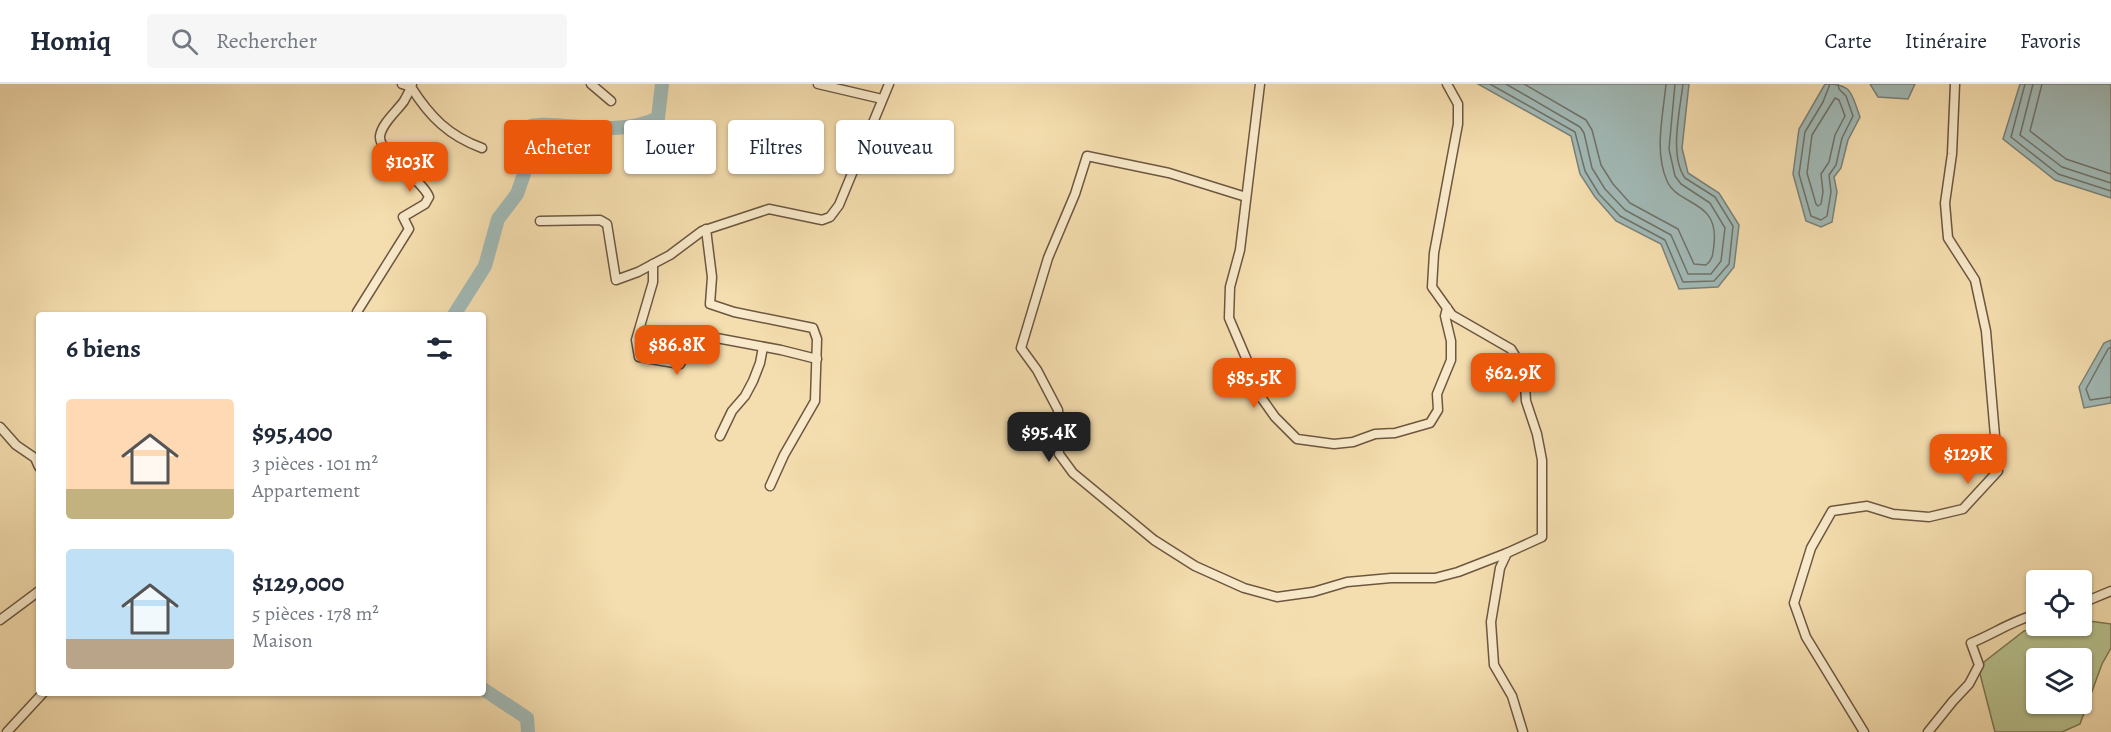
<!DOCTYPE html>
<html lang="fr">
<meta charset="utf-8">
<style>
body{margin:0;font-family:Alegreya,serif;background:#f6f6f7;color:#1f2937;height:100vh;display:flex;flex-direction:column;font-size:22px;white-space:nowrap}
*{box-sizing:border-box;margin:0}
p{font-size:20px;color:#747a83}
.icon{flex:none;width:33px;height:33px;fill:none;stroke:currentColor;stroke-width:2;stroke-linecap:round;stroke-linejoin:round}
.map{position:relative;flex:1;overflow:hidden}
.details{position:absolute;left:36px;top:228px;width:450px;height:384px;display:flex;flex-direction:column;background:#fff;border-radius:6px;box-shadow:0 2px 4px #0004}
.details>*{flex:none}
.top-card{position:absolute;left:504px;top:36px;width:570px;height:54px;display:flex;gap:12px}
.tools{position:absolute;left:2026px;top:486px;display:grid;gap:12px}
.tools a{display:grid;place-items:center;width:66px;height:66px;border-radius:6px;background:#fff;box-shadow:0 2px 4px #0004;font-size:30px}
.price{position:absolute;translate:-50% -51px;padding:0 14px;border-radius:12px;background:#ea580c;color:#fff;font-size:20px;line-height:39px;filter:drop-shadow(0 2px 3px #0008)}
.price::after{content:'';position:absolute;left:50%;top:36px;width:18px;height:14px;margin-left:-9px;background:inherit;clip-path:polygon(0 0,100% 0,50% 100%)}
.price.active{background:#222;color:#fff}
ul{padding:0;list-style:none}
li{display:flex;align-items:center;gap:18px;height:150px;padding:0 30px}
li span{display:grid;place-items:center;flex:none;width:168px;height:120px;border-radius:6px;color:#555}
li>.icon{margin-inline-start:auto}
span .icon{width:72px;height:72px;fill:#fffc;stroke-width:1}
li b{font-size:26px}
h2{display:flex;justify-content:space-between;align-items:center;height:72px;padding:0 30px;font-size:26px}
.chip{padding:0 21px;border-radius:6px;background:#fff;box-shadow:0 2px 4px #0004;font-size:21px;line-height:54px}
.chip.active{background:#ea580c;color:#fff}
header{display:flex;align-items:center;gap:36px;box-sizing:border-box;height:84px;padding:0 30px;background:#fff;border-bottom:2px solid #e0e1e3}
header strong{font-size:28px}
nav{display:flex;gap:33px;margin-inline-start:auto;font-size:21px}
.search{width:420px;height:54px;background:#f6f6f7;display:flex;align-items:center;gap:15px;box-sizing:border-box;padding:0 21px;border-radius:6px;color:#747a83;font-size:22px}
.map>svg:first-child{display:block}
.green{fill:#b7c28e;stroke:#7c7654;stroke-width:1.5;fill-rule:evenodd}
.water{fill:#a1b9b6;stroke:#7a8078;stroke-width:1.5}
.lines{fill:none;stroke-linecap:round;stroke-linejoin:round}
.shore{stroke:#707268;stroke-width:1.5}
.river{stroke:#a1b9b6;stroke-width:14}
.minor-casing{stroke:#6d5740;stroke-width:11}
.minor{stroke:#f8e9ca;stroke-width:8}
</style>
<header>
<strong>Homiq</strong>
<div class="search"><svg class="icon" aria-label="search" viewBox="0 0 24 24"><circle cx="10" cy="10" r="6"/><path d="M15 15l6 6"/></svg>Rechercher</div>
<nav><a>Carte</a><a>Itinéraire</a><a>Favoris</a></nav>
</header>
<div class="map">
<svg width="2111" height="648" viewBox="0 0 2111 648">
<rect width="100%" height="100%" fill="#f4ddae"/>
<filter id="stains"><feTurbulence type="fractalNoise" baseFrequency=".00333" numOctaves="4"/><feColorMatrix values="0 0 0 0 .2 0 0 0 0 .09 0 0 0 0 .02 0 0 0 .5 -.17"/></filter>
<radialGradient id="worn" r=".72"><stop offset=".6" stop-color="#630" stop-opacity="0"/><stop offset="1" stop-color="#630" stop-opacity=".3"/></radialGradient>
<path class="green" d="M2082 536 2111 540V564L2102 580 2080 640 2062 648H1995L1980 590 1984 578 2024 547 2044 542H2082ZM2037 574H2082V620H2037Z"/>
<g class="water">
<path d="M1478 0H1689L1682 64 1688 89 1719 109 1739 141 1734 183 1718 203 1679 205 1661 160 1616 137 1595 113 1580 90 1571 52Z"/>
<path d="M1825 0C1853 0 1851 9 1860 33L1848 56 1841 84 1834 93 1837 108 1832 138 1821 143 1806 137 1793 90 1799 45Z"/>
<path d="M1870 0H1915L1908 15 1878 13Z"/>
<path d="M2020 0H2111V114L2055 96 2003 55Z"/>
<path d="M2111 256V319L2084 324 2079 303 2104 259Z"/>
</g>
<g class="lines">
<g class="shore">
<path d="M1490 0 1575 48 1585 87 1599 110 1620 132 1665 156 1683 198 1714 197 1729 180 1733 142 1715 113 1685 94C1669 72 1680 26 1683 0"/>
<path d="M1506 0 1580 43 1584 49 1592 84 1605 105 1625 126 1671 151 1688 190H1711L1721 177 1725 144 1710 119 1681 100 1675 92 1669 65 1675 0"/>
<path d="M1524 0 1586 36 1592 46 1601 81 1613 100 1630 119 1678 145 1694 180 1706 181C1713 175 1713 170 1714 160 1719 115 1679 123 1667 97 1654 67 1663 32 1666 0"/>
<path d="M1830 0 1823 18 1805 48 1799 90 1811 132 1821 136 1827 132 1831 108 1829 91 1836 81 1842 54 1853 32 1846 12 1839 5 1838 0"/>
<path d="M2025 0 2011 53 2058 90 2111 107"/>
<path d="M2033 0 2020 51 2062 83 2111 99"/>
<path d="M2042 0 2030 47 2066 75 2111 90"/>
<path d="M1835 14 1839 16 1845 32 1835 51 1829 78 1821 90 1823 108 1821 120 1818 122 1816 120 1807 89 1812 51Z"/>
<path d="M2111 263 2108 265 2086 305 2090 316 2111 313"/>
</g>
<g class="river">
<path d="M454 231 485 182 498 135 517 110 524 90 515 65 524 44C538 39 551 41 566 42 596 44 630 48 658 34L662 0"/>
<path d="M483 605 527 634 528 648"/>
</g>
<g class="minor-casing">
<g id="minor">
<path d="M402 0 411 3C430 33 449 52 482 64"/>
<path d="M591 0 611 17"/>
<path d="M818 0 882 15"/>
<path d="M1260 0 1240 166 1230 203 1229 234 1249 281 1258 309 1275 333 1297 355 1334 360 1353 358 1375 350 1395 349 1430 339 1438 326 1437 310 1451 276V257L1445 232 1447 224"/>
<path d="M1447 0 1458 20V40L1434 169 1432 203 1452 231 1511 265 1524 286 1526 317 1537 350 1542 376V453L1507 469 1500 484 1491 538 1494 581 1512 612 1523 648"/>
<path d="M1246 113 1169 89 1087 72 1075 110 1048 174 1021 264 1037 286 1058 326 1059 370 1073 389 1154 456 1195 482 1244 504 1277 513 1313 508 1347 498 1391 494H1435L1458 488 1507 469"/>
<path d="M540 137 600 136 607 140 616 196 638 188 670 171 702 147 769 125 822 136 830 133 839 121 889 0"/>
<path d="M706 145 712 193 710 220 734 228 813 244 817 255 815 317 784 371 770 402"/>
<path d="M653 180V198L636 256 639 273 680 280 695 250 781 266 817 275"/>
<path d="M357 228 409 145 403 133 425 120 429 113C423 96 378 69 380 52 382 39 397 27 404 17 407 12 410 6 412 0"/>
<path d="M0 343 16 361 35 374 39 383"/>
<path d="M720 352 732 327 745 312 753 297 760 279 763 263"/>
<path d="M2082 519 2111 507"/>
<path d="M0 536 39 507"/>
<path d="M7 648 43 609"/>
<path d="M1864 648 1806 553 1794 519 1811 464 1832 427 1867 422 1893 430 1929 433 1963 425 1998 387 1986 247 1975 196 1948 154 1945 119 1952 70 1955 0"/>
<path d="M1928 648 1953 617 1969 600 1979 581 1971 559C1993 550 2014 536 2037 530"/>
</g>
</g>
<use href="#minor" class="minor"/>
</g>
<rect width="100%" height="100%" filter="url(#stains)"/>
<rect width="100%" height="100%" fill="url(#worn)"/>
</svg>
<div class="tools">
<a><svg class="icon" aria-label="locate" viewBox="0 0 24 24"><circle cx="12" cy="12" r="6"/><path d="M12 2v4M12 18v4M2 12h4M18 12h4"/></svg></a>
<a><svg class="icon" aria-label="layers" viewBox="0 0 24 24"><path d="M12 4l9 5-9 5-9-5zM3 14l9 5 9-5"/></svg></a>
</div>
<b class="price" style="left:410px;top:109px">$103K</b>
<b class="price" style="left:677px;top:292px">$86.8K</b>
<b class="price" style="left:1513px;top:320px">$62.9K</b>
<b class="price" style="left:1254px;top:325px">$85.5K</b>
<b class="price active" style="left:1049px;top:379px">$95.4K</b>
<b class="price" style="left:1968px;top:401px">$129K</b>
<div class="top-card">
<a class="chip active">Acheter</a>
<a class="chip">Louer</a>
<a class="chip">Filtres</a>
<a class="chip">Nouveau</a>
</div>
<section class="details">
<h2>6 biens<svg class="icon" aria-label="filters" viewBox="0 0 24 24"><path d="M4 7h16M4 17h16"/><circle cx="9" cy="7" r="2"/><circle cx="15" cy="17" r="2"/></svg></h2>
<ul>
<li><span style="background:linear-gradient(#ffd9b3 75%,#c2b280 0)"><svg class="icon" aria-label="home" viewBox="0 0 24 24"><path d="M3 11l9-7 9 7M6 9v11h12V9"/></svg></span><div><b>$95,400</b><p>3 pièces · 101 m²</p><p>Appartement</p></div></li>
<li><span style="background:linear-gradient(#bfe0f5 75%,#b9a48a 0)"><svg class="icon" aria-label="home" viewBox="0 0 24 24"><path d="M3 11l9-7 9 7M6 9v11h12V9"/></svg></span><div><b>$129,000</b><p>5 pièces · 178 m²</p><p>Maison</p></div></li>
</ul>
</section>
</div>
